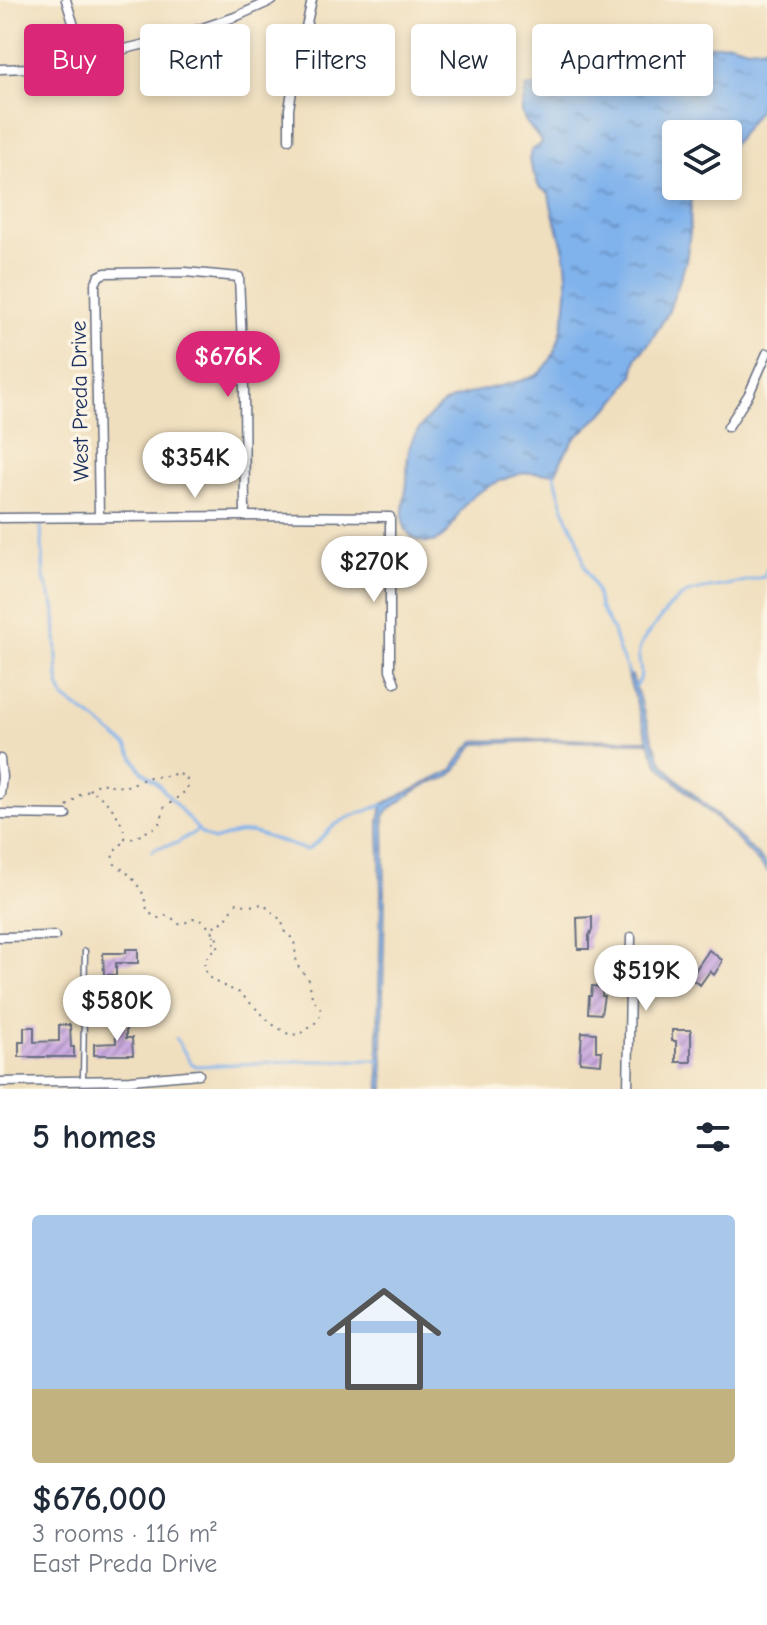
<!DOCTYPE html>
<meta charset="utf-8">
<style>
body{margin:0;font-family:"Comic Neue",sans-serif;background:#f2f2f3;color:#1f2937;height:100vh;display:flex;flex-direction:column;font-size:30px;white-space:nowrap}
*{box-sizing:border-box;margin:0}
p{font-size:26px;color:#747a83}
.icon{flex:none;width:44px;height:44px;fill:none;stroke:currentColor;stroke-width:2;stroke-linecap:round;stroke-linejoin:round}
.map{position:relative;height:1089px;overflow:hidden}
.details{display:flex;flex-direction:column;background:#fff;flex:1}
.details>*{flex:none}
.top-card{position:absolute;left:24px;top:24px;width:720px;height:72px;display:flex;gap:16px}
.controls{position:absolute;left:662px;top:120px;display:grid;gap:16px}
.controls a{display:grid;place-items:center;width:80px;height:80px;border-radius:8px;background:#fff;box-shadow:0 4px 12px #0003;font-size:40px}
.price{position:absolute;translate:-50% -68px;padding:0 18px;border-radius:28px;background:#fff;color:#222;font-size:26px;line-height:52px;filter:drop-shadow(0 2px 4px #0008)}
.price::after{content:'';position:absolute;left:50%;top:48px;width:24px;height:18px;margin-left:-12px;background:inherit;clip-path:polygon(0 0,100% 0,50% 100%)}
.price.active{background:#db2777;color:#fff}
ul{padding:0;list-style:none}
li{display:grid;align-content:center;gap:16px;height:424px;padding:0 32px}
li span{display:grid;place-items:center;height:248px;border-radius:8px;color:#555}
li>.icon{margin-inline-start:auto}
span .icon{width:144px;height:144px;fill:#fffc;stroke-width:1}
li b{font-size:34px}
h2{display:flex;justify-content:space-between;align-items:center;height:96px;padding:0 32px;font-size:34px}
.pill{padding:0 28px;border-radius:8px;background:#fff;box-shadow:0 4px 12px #0003;font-size:28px;line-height:72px}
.pill.active{background:#db2777;color:#fff}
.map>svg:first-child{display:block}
.water{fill:url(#water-ripples);stroke:#4e70a5;stroke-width:2}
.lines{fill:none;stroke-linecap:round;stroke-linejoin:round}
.stream{stroke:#80b2ec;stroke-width:3}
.building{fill:url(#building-hatch)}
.service-casing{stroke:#666d80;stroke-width:7}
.minor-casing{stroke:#666d80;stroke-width:11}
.path{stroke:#666d80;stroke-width:2;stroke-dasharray:2 6;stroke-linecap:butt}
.service{stroke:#fff;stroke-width:4}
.minor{stroke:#fff;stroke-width:8}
.labels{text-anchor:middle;stroke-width:7;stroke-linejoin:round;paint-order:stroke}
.street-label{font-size:22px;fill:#1b2f5e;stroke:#fcf5e5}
</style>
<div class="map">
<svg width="767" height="1089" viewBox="0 0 767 1089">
<defs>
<pattern id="water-ripples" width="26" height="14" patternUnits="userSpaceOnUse" patternTransform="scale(2)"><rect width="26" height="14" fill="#80b2ec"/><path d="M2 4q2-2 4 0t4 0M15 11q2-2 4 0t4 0" fill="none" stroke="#6891c2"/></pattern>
<pattern id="building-hatch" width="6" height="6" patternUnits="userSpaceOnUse" patternTransform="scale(2)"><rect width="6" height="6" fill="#cbaae0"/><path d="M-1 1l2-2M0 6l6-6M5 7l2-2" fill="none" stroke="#a48bb9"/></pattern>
</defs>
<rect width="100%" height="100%" fill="#fcf5e5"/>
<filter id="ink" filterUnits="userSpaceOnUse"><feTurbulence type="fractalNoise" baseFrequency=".0125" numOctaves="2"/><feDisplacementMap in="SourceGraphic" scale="16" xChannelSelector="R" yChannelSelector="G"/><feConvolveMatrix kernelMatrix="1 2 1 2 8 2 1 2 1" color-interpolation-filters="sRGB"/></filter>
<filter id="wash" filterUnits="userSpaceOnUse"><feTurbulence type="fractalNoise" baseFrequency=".006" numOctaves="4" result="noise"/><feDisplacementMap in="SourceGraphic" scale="32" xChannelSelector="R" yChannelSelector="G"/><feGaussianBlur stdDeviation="1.8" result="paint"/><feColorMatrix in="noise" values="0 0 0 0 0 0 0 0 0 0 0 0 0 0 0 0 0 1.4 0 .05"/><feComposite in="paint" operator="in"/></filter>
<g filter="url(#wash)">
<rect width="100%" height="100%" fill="#f0dfbe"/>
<g class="water">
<path d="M729 43 748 48 767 46V103L758 111 728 151V134H676V186H696L691 199 690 232 686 261 668 313 650 342 637 357 633 375 620 396 611 406 575 438 563 457 556 472C546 475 537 472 526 473 510 475 484 487 471 498 456 509 452 539 432 542 426 543 420 542 415 539 394 526 406 500 407 482 408 470 406 458 410 446 415 432 428 417 439 407 460 390 511 387 537 375 551 365 557 348 561 332 568 304 570 276 563 247 558 228 551 212 549 193L539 187 529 161 531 151 542 143C537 133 520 120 522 108 523 101 526 95 526 87L538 86 540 83 546 61 548 57 557 53 601 51 633 57 656 54 685 59 695 56 709 46Z"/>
<path d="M627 673 632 676 653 741 662 762 674 776 722 820 767 865V871L720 822 665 772 658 764 649 742 543 741 476 744C466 753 460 770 448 777 442 780 435 781 430 783 419 788 389 807 384 816L385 893 382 1046 384 1089H380L378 1046 381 893 379 820 383 804 451 771 466 750 475 741 543 739 648 740Z"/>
</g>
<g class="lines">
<g class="stream">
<path d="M554 473 560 496 568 520 577 536 585 567 596 590 600 607 613 631 619 651 629 674"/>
<path d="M41 526 44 579 54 606 55 614 58 679 61 693 64 698 99 723 127 746 141 770 157 783 201 833 213 840 237 833 252 832 306 850C317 845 325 833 335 825 350 815 367 811 383 805"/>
<path d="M636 686C648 671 633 660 641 645 645 636 653 628 659 620 683 587 691 592 727 585 740 583 751 579 764 577L767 569"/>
<path d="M152 852 156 848 177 843 198 830"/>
<path d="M176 1038 190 1062 196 1066 306 1061 380 1060"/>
</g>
</g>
<g id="blocks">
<g class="building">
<path d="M592 917V930L589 936V949H578L577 918Z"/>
<path d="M126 949H138V963H116V975H104L103 953H126Z"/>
<path d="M709 950 722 960V962L714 975 710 971 700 985 690 978Z"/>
<path d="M592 986 603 987 602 996H604L601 1014 588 1013 589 996H591Z"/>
<path d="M126 1019V1038H132L133 1055H94V1044L116 1043 115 1020Z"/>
<path d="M59 1025H70L71 1047H74V1057H19V1042H24V1027H34V1042L59 1041Z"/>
<path d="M672 1030H691V1062H676V1041H672Z"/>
<path d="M582 1032 596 1033V1051H602L601 1064 580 1062Z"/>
</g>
</g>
</g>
<g filter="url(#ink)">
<use href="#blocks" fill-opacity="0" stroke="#666d80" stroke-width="2"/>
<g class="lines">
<g class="service-casing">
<path id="service" d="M83 1078 85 951"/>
</g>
<g class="minor-casing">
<g id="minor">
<path d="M66 0 84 58"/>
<path d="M0 69 30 68 108 53 175 37 235 17 273 0"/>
<path d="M289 139V109L293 85 312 0"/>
<path d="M728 427 749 394 767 353"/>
<path d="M99 517 95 284 99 276 105 273 185 272 239 277 244 389 245 516"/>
<path d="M0 518 245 516 390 517V670L395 683"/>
<path d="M0 759 2 777 0 794"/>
<path d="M0 814 66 815"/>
<path d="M0 937 55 936"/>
<path d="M0 1082 130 1080 199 1074"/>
<path d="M628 1089 631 937"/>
</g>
</g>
<g class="path">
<path d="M89 790 99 783 124 787 150 777 169 776 177 773 186 777 188 783 187 790 164 808 161 821 157 826 135 838 125 840"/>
<path d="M67 806 82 793 90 791C107 797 127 824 125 842 118 846 109 855 114 863 117 867 122 868 125 871 131 876 138 885 142 892 148 904 142 910 157 918 160 918 162 916 165 916 171 914 175 923 181 925L192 919H198C208 925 220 936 218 948L209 954 204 962 207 976 219 984 240 993 272 1024 290 1035 300 1034 315 1023 320 1016V1008L312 997 309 980 297 965 294 940 284 931 282 921 263 904 250 906 237 903C227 915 226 925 208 927"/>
<path d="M213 952 214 935"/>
</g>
<use href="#service" class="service"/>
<use href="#minor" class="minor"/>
</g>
</g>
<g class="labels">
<g class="street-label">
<text transform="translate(79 401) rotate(-91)" y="8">West Preda Drive</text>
</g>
</g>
</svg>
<div class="controls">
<a><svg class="icon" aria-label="layers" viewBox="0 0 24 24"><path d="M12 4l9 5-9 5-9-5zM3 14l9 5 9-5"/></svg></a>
</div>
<b class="price active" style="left:228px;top:399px">$676K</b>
<b class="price" style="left:195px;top:500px">$354K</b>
<b class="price" style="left:374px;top:604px">$270K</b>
<b class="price" style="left:646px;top:1013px">$519K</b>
<b class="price" style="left:117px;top:1043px">$580K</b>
<div class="top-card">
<a class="pill active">Buy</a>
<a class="pill">Rent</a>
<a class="pill">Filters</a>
<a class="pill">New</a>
<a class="pill">Apartment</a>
</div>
</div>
<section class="details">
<h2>5 homes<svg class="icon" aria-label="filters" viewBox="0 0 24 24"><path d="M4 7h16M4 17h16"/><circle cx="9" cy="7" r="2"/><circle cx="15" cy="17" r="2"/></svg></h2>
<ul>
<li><span style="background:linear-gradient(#a9c7e8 70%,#c2b280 0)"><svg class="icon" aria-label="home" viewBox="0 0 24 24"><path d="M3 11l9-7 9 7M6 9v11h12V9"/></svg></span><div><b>$676,000</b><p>3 rooms · 116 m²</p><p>East Preda Drive</p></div></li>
</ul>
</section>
